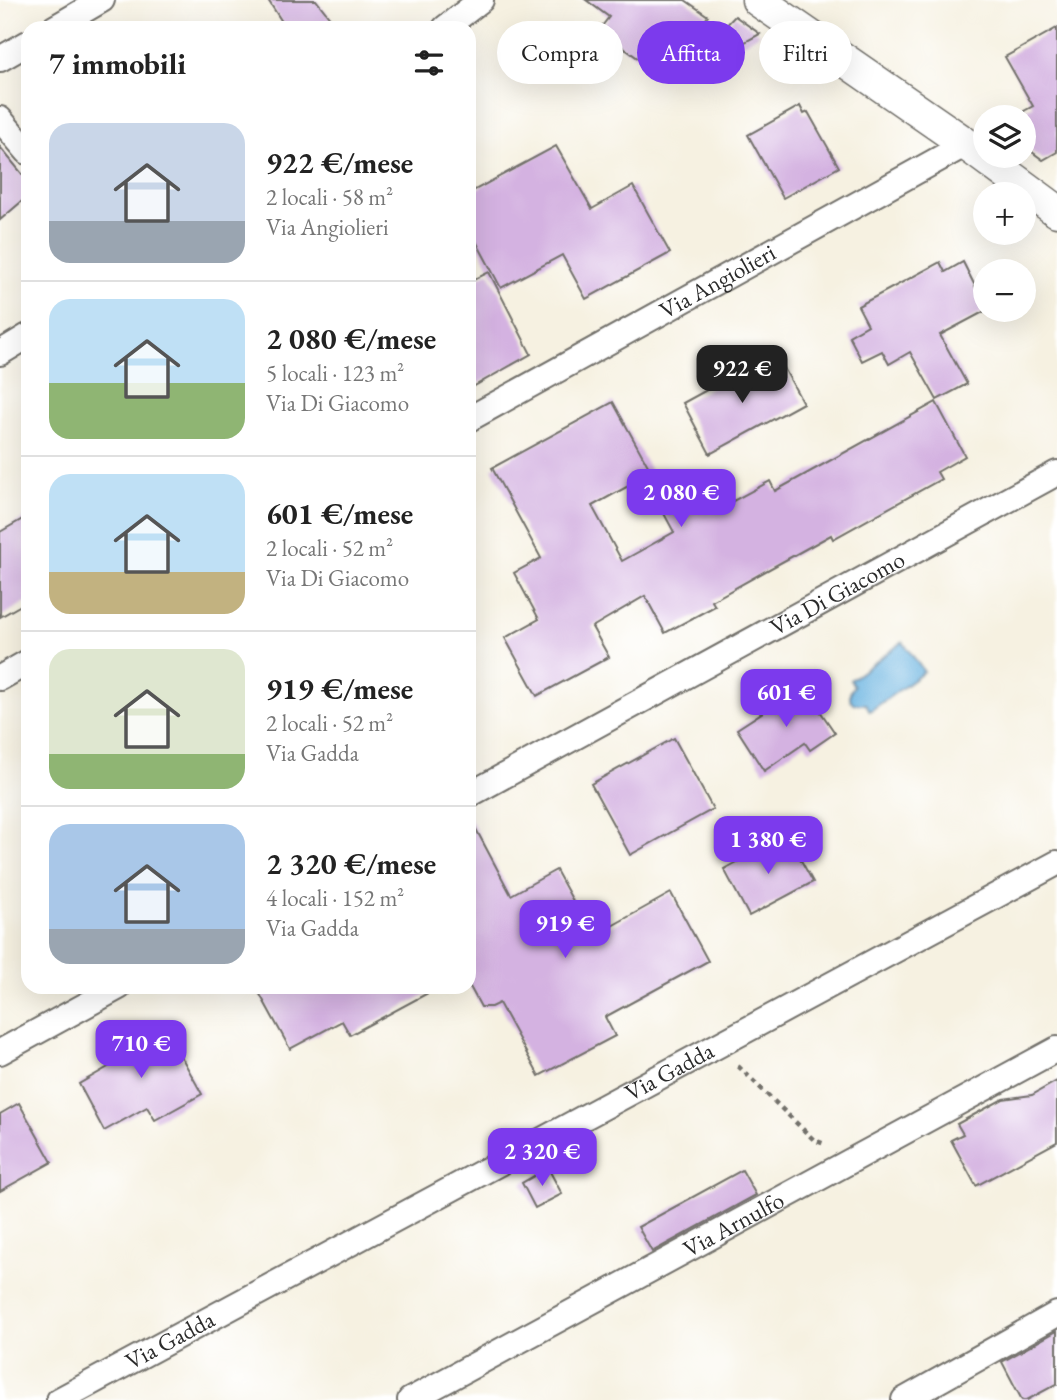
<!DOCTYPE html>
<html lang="it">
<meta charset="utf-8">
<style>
body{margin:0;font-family:"EB Garamond",serif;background:#f2f2f2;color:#222;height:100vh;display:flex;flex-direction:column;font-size:26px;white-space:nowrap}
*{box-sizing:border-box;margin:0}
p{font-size:23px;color:#767676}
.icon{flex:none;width:38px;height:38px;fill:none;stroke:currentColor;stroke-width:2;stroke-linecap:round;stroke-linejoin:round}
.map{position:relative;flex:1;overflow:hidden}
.panel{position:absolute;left:21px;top:21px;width:455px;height:973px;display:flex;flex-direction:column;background:#fff;border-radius:21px;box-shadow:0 7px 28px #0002}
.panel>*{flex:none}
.top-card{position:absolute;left:497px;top:21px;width:455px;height:63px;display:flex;gap:14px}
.tools{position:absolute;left:973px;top:105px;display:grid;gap:14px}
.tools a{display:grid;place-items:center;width:63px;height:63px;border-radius:50%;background:#fff;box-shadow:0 7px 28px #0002;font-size:35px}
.price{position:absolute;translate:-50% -60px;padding:0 16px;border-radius:14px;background:#7c3aed;color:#fff;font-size:23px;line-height:46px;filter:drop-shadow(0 2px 4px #0008)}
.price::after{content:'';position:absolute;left:50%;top:42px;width:21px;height:16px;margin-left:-10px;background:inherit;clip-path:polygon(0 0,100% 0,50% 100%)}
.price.active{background:#222;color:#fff}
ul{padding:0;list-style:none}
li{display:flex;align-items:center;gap:21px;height:175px;padding:0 28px}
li+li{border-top:2px solid #e0e0e0}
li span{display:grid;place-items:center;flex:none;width:196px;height:140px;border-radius:21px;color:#555}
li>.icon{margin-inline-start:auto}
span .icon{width:84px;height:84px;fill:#fffc;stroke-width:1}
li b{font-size:30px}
h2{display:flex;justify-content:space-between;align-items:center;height:84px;padding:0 28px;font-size:30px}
.tag{padding:0 24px;border-radius:32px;background:#fff;box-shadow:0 7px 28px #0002;font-size:24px;line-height:63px}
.tag.active{background:#7c3aed;color:#fff}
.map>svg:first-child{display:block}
.water{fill:#68b2e0;stroke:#4a6e86;stroke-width:2}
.building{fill:#d4b2e1}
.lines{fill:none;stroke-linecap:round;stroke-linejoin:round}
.minor-casing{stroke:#72706b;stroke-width:28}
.tertiary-casing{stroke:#72706b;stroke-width:35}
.path{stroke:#72706b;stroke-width:4.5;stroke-dasharray:5 5;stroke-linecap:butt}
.minor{stroke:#fff;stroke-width:24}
.tertiary{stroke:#fff;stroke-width:32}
.labels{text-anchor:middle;stroke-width:5;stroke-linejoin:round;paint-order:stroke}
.street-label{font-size:24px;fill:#2b2b2b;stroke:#fff}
</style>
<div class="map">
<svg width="1057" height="1400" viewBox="0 0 1057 1400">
<rect width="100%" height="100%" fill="#fff"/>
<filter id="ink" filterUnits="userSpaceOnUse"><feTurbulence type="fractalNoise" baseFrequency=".0143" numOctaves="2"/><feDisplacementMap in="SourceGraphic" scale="14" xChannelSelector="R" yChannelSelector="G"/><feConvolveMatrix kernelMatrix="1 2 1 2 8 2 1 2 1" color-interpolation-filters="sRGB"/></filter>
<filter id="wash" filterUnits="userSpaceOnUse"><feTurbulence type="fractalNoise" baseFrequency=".00686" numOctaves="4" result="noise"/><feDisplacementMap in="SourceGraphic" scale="28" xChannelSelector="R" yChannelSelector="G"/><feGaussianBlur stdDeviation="1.57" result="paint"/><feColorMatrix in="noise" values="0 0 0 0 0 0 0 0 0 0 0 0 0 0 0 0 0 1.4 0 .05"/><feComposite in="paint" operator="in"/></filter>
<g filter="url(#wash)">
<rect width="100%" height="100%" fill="#f6f1e1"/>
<path class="water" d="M903 642 924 672 870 711 866 704H854C848 698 849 692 854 686L850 680Z"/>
<g id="blocks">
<g class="building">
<path d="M268 0H316L338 28H286Z"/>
<path d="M586 0H685L708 16 664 77 599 30 609 17Z"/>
<path d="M735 16 760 34 734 48 719 33Z"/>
<path d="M1057 28V152L1043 160 1024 146V111L1033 106 1005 57Z"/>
<path d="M800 106 804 114 808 112 839 167 783 198 748 135Z"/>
<path d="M556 146 592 209 633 186 670 253 586 299 562 255 501 288 469 228V193Z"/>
<path d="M0 147 28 181V196L0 220Z"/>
<path d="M940 262 945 272 963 262 987 310 940 335 967 384 937 400 910 352 889 364 882 351 862 361 849 336 868 325 858 306Z"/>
<path d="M489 272 531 354 469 389V282Z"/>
<path d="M778 357 803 403 710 454 683 403 723 381 726 386Z"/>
<path d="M613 402 652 473 592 506 622 561 674 532 654 495 690 475 711 513 770 481 775 491 936 402 965 456 937 472 941 479 833 539 831 535 762 573 712 601 715 606 665 633 645 596 592 627 609 657 537 696 505 638 539 619 514 573 541 558 492 468Z"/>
<path d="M28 516V601L0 617V532Z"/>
<path d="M803 686 835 733 810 750 805 743 764 771 737 729Z"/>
<path d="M674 738 713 809 630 855 591 784Z"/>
<path d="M469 816 511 895 556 870 579 912 588 907 601 932 671 893 708 961 605 1017 615 1036 539 1076 499 1003 491 1007H481L469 985Z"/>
<path d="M787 835 813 882 749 916 724 869Z"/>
<path d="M256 987H439L350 1035 342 1021 290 1049Z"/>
<path d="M162 1022 202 1094 155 1120 147 1107 104 1131 79 1084 117 1062 110 1050Z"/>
<path d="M1057 1081V1142L976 1186 951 1140 963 1134 957 1124 1003 1099 1032 1095Z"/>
<path d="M19 1103 52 1162 0 1191V1114Z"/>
<path d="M548 1168 562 1194 535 1208 522 1183Z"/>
<path d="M742 1170 756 1195 652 1252 638 1227Z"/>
<path d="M1057 1331V1384L1027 1400H1022L1002 1362Z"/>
</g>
</g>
</g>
<g filter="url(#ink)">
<use href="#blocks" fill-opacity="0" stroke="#72706b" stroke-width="2"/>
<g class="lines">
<g class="minor-casing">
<g id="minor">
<path d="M54 28 102 0"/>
<path d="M445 28 481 0"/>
<path d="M0 59 28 43"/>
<path d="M0 119 28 152"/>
<path d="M0 353 28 336"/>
<path id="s1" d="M469 419 966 144"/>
<path d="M0 678 28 662"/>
<path id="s2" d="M469 795 1057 473"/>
<path d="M0 1052 119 987"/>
<path id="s3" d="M59 1400 1057 863"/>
<path id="s4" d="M410 1400 1057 1049"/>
<path d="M904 1400 1057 1314"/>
</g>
</g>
<g class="tertiary-casing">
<path id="tertiary" d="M758 0 966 144 1057 211"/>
</g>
<path class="path" d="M738 1066 814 1140 825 1144"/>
<use href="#minor" class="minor"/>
<use href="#tertiary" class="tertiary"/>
</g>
</g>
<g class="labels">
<g class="street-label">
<text dy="8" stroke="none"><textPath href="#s1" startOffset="284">Via Angiolieri</textPath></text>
<text dy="8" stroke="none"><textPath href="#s2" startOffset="420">Via Di Giacomo</textPath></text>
<text dy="8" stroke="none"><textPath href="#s3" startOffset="693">Via Gadda</textPath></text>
<text dy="8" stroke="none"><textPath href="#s4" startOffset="368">Via Arnulfo</textPath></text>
<text dy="8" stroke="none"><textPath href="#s3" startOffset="126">Via Gadda</textPath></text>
</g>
</g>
</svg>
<div class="tools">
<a><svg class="icon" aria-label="layers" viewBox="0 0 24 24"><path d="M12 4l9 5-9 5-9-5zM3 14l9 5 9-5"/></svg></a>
<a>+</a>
<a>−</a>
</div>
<b class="price active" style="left:742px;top:405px">922 €</b>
<b class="price" style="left:681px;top:529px">2 080 €</b>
<b class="price" style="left:786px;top:729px">601 €</b>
<b class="price" style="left:768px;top:876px">1 380 €</b>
<b class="price" style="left:565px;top:960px">919 €</b>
<b class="price" style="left:141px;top:1080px">710 €</b>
<b class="price" style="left:542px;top:1188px">2 320 €</b>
<div class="top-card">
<a class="tag">Compra</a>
<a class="tag active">Affitta</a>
<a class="tag">Filtri</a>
</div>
<section class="panel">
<h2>7 immobili<svg class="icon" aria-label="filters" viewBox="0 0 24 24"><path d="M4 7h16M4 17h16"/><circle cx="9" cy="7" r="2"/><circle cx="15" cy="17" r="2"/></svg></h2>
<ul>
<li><span style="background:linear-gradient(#c9d6e8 70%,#9aa5b1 0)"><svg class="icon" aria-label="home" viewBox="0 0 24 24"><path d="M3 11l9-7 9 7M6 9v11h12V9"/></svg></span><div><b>922 €/mese</b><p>2 locali · 58 m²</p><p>Via Angiolieri</p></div></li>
<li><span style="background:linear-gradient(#bfe0f5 60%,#8fb573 0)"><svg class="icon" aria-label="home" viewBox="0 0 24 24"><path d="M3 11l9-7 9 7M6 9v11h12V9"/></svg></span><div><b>2 080 €/mese</b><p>5 locali · 123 m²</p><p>Via Di Giacomo</p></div></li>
<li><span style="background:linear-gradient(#bfe0f5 70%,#c2b280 0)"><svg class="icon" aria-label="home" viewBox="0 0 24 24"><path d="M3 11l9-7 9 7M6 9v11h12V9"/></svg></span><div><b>601 €/mese</b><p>2 locali · 52 m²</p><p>Via Di Giacomo</p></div></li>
<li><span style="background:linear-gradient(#dfe7d0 75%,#8fb573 0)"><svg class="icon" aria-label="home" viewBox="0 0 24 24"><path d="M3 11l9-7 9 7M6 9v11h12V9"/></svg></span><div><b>919 €/mese</b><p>2 locali · 52 m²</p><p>Via Gadda</p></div></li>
<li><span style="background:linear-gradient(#a9c7e8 75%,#9aa5b1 0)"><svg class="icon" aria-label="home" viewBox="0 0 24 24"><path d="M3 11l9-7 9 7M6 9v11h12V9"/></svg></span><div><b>2 320 €/mese</b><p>4 locali · 152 m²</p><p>Via Gadda</p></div></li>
</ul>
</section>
</div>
